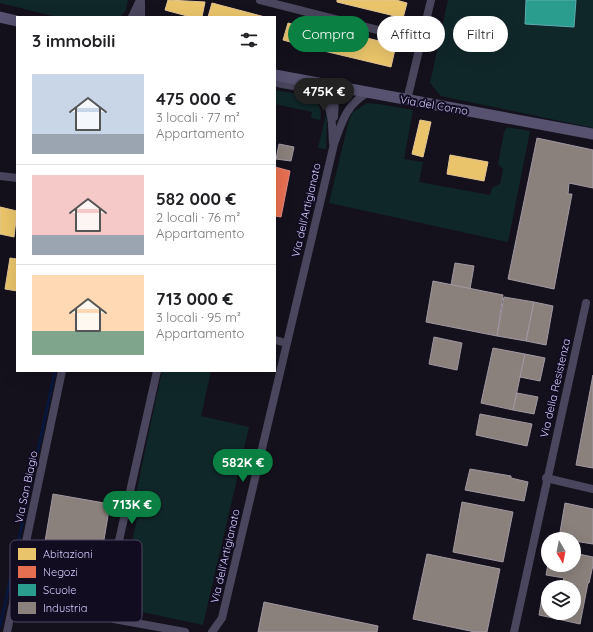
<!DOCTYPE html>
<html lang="it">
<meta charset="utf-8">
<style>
body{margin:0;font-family:Quicksand,sans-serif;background:#f2f2f2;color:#202124;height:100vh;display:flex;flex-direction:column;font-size:15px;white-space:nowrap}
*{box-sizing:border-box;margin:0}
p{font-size:13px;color:#757577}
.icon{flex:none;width:22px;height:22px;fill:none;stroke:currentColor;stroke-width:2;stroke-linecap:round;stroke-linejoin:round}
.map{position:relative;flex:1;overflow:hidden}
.details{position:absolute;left:16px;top:16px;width:260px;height:356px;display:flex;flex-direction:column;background:#fff;border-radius:0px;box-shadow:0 4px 16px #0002}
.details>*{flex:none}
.hud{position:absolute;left:288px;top:16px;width:245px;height:36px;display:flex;gap:8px}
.needle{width:26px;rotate:170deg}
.controls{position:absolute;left:541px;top:532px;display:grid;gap:8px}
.controls a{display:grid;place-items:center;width:40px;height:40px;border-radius:50%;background:#fff;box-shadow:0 4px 16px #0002;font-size:20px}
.price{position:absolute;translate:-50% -34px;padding:0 9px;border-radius:14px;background:#0b8043;color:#fff;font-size:13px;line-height:26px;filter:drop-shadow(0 1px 2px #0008)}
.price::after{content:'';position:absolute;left:50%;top:24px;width:12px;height:9px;margin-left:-6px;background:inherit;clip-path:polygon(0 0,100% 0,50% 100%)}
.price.active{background:#222;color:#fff}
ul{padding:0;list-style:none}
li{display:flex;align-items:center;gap:12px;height:100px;padding:0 16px}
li+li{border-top:1px solid #e0e0e0}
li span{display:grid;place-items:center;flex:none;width:112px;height:80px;border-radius:0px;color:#555}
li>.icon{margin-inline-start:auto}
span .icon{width:48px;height:48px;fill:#fffc;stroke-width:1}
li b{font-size:17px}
h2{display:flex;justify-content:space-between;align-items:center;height:48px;padding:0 16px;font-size:17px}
.chip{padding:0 14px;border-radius:18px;background:#fff;box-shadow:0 4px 16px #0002;font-size:14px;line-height:36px}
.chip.active{background:#0b8043;color:#fff}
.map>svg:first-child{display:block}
.green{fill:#102729}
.homes{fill:#e9c46a;stroke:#e4c697}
.shops{fill:#e76f51;stroke:#e28b85}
.schools{fill:#2a9d8f;stroke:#5eabb1}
.industry{fill:#8a817c;stroke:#a198a3}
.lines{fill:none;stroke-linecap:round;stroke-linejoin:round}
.stream{stroke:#08163c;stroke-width:3}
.street{stroke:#49465d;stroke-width:8}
.secondary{stroke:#565270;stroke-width:11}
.labels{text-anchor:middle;stroke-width:4;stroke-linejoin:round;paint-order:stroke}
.street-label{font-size:11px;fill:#d7ccff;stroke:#120c21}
.key{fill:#120c21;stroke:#4d4664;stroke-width:1}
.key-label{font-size:11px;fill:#d7ccff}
</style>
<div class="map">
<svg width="593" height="632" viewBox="0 0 593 632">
<rect width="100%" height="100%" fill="#14111c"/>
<g class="green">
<path d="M0 0H128L126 10 120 17H57L0 3Z"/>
<path d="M448 0H593V128L441 96 430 83Z"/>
<path d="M275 90C292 94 328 94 320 120L311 118 312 112 275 104Z"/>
<path d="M367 103 379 104 413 110 404 159 423 162 419 182 490 195 492 188 500 184 503 169 498 164 504 132 507 127 530 131 508 242 329 203 349 120 353 112Z"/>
<path d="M327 111 326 149 318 148Z"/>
<path d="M162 371H211L201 416 249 427 203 625 118 607 141 500 135 498Z"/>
</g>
<g class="homes">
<path d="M168 0 205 2 202 17H191L165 10Z"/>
<path d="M337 0H396L407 3 403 18 337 2Z"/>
<path d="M212 3 265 17H208Z"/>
<path d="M300 21 308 23 307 28 319 31 315 49 283 40 288 23 299 26Z"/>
<path d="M329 29 396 45 391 67 324 51Z"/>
<path d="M420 120 431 122 423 157 412 154Z"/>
<path d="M450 155 488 162 484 181 447 174Z"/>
<path d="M0 207 17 211 14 237 0 234Z"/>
<path d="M10 258 17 259V291L5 289Z"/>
</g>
<path class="shops" d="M275 167 290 171 281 217 275 216Z"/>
<path class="schools" d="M526 0H576L574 27 525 24Z"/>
<g class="industry">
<path d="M537 138 593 150V188L569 183 568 194H572L554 289 508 279Z"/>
<path d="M279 144 294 147 291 161 276 159Z"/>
<path d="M455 263 474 266 470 289 451 285Z"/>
<path d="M433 281 503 295 497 336 426 322Z"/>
<path d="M504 297 534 302 526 341 497 336Z"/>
<path d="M534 302 553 306 546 345 526 341Z"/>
<path d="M434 337 462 343 457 370 429 364Z"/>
<path d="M493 348 525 354 513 410 481 403Z"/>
<path d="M525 354 545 358 540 381 520 377Z"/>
<path d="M593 375V468L576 465Z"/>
<path d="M517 393 538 397 534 414 513 410Z"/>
<path d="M480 414 532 424 527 446 476 435Z"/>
<path d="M470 469 511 476V478L528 482 524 501 465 490Z"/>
<path d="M53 494 110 504 95 593 38 583Z"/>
<path d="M462 502 513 512 503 562 453 552Z"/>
<path d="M565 503 593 509V544L574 541V539L559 538Z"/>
<path d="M574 553 593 557V565L589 583H588L580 624 539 615 542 597 548 598V613H574V587H561L564 578 546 575 548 564 574 565Z"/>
<path d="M427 554 500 569 487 632H475L413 619Z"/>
<path d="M264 602 378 626 377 632H258Z"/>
</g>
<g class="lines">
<path class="stream" d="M0 627 55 371"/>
<g class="street">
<path d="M260 0 421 41"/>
<path d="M141 2V17"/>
<path d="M132 17 140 0"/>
<path d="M275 80 278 83C295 87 323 88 329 108 333 119 332 132 333 143"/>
<path d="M407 100 431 0"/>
<path d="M334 117 335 100 343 88"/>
<path d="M0 176 17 178"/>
<path d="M275 340 286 343"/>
<path d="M157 371 105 603 107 612 114 619 185 632"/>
<path d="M546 478 593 489"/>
<path d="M7 632 62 371"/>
<path d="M212 632 222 618 334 144C342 122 346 105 367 93"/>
<path d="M514 632 586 303"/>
</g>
<g class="secondary">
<path d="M0 17 17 21"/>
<path d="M275 75 593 134"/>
</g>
</g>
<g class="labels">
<g class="street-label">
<text transform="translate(434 105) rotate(10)" y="4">Via del Corno</text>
<text transform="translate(306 210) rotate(-77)" y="4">Via dell'Artigianato</text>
<text transform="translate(555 388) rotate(-77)" y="4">Via della Resistenza</text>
<text transform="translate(26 487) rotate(-78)" y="4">Via San Biagio</text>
<text transform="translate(225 556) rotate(-77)" y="4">Via dell'Artigianato</text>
</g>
</g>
<rect x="10" y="540" width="132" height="82" rx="6" class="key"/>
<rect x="18" y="548" width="18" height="12" fill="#e9c46a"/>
<rect x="18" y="566" width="18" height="12" fill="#e76f51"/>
<rect x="18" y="584" width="18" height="12" fill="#2a9d8f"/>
<rect x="18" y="602" width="18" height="12" fill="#8a817c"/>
<g class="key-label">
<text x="43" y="558">Abitazioni</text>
<text x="43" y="576">Negozi</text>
<text x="43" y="594">Scuole</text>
<text x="43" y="612">Industria</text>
</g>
</svg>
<div class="controls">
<a><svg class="needle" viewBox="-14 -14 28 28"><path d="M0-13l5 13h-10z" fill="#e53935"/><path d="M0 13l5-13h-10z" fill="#757577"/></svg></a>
<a><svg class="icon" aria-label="layers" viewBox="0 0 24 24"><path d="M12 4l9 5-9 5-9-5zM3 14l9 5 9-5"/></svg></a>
</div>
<b class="price active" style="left:324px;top:112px">475K €</b>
<b class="price" style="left:243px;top:483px">582K €</b>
<b class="price" style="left:132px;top:525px">713K €</b>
<div class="hud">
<a class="chip active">Compra</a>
<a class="chip">Affitta</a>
<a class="chip">Filtri</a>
</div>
<section class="details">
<h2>3 immobili<svg class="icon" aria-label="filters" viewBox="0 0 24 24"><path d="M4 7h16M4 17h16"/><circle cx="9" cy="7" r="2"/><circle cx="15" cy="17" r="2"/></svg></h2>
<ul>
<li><span style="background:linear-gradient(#c9d6e8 75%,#9aa5b1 0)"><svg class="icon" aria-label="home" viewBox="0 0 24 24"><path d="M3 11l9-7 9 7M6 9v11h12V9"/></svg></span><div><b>475 000 €</b><p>3 locali · 77 m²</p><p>Appartamento</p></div></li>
<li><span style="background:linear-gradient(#f6c9c9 75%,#9aa5b1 0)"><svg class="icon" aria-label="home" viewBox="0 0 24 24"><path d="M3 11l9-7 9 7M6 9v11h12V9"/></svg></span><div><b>582 000 €</b><p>2 locali · 76 m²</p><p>Appartamento</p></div></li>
<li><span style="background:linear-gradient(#ffd9b3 70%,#7fa58c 0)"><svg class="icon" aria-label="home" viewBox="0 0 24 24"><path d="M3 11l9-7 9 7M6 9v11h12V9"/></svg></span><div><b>713 000 €</b><p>3 locali · 95 m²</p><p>Appartamento</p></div></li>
</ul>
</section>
</div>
